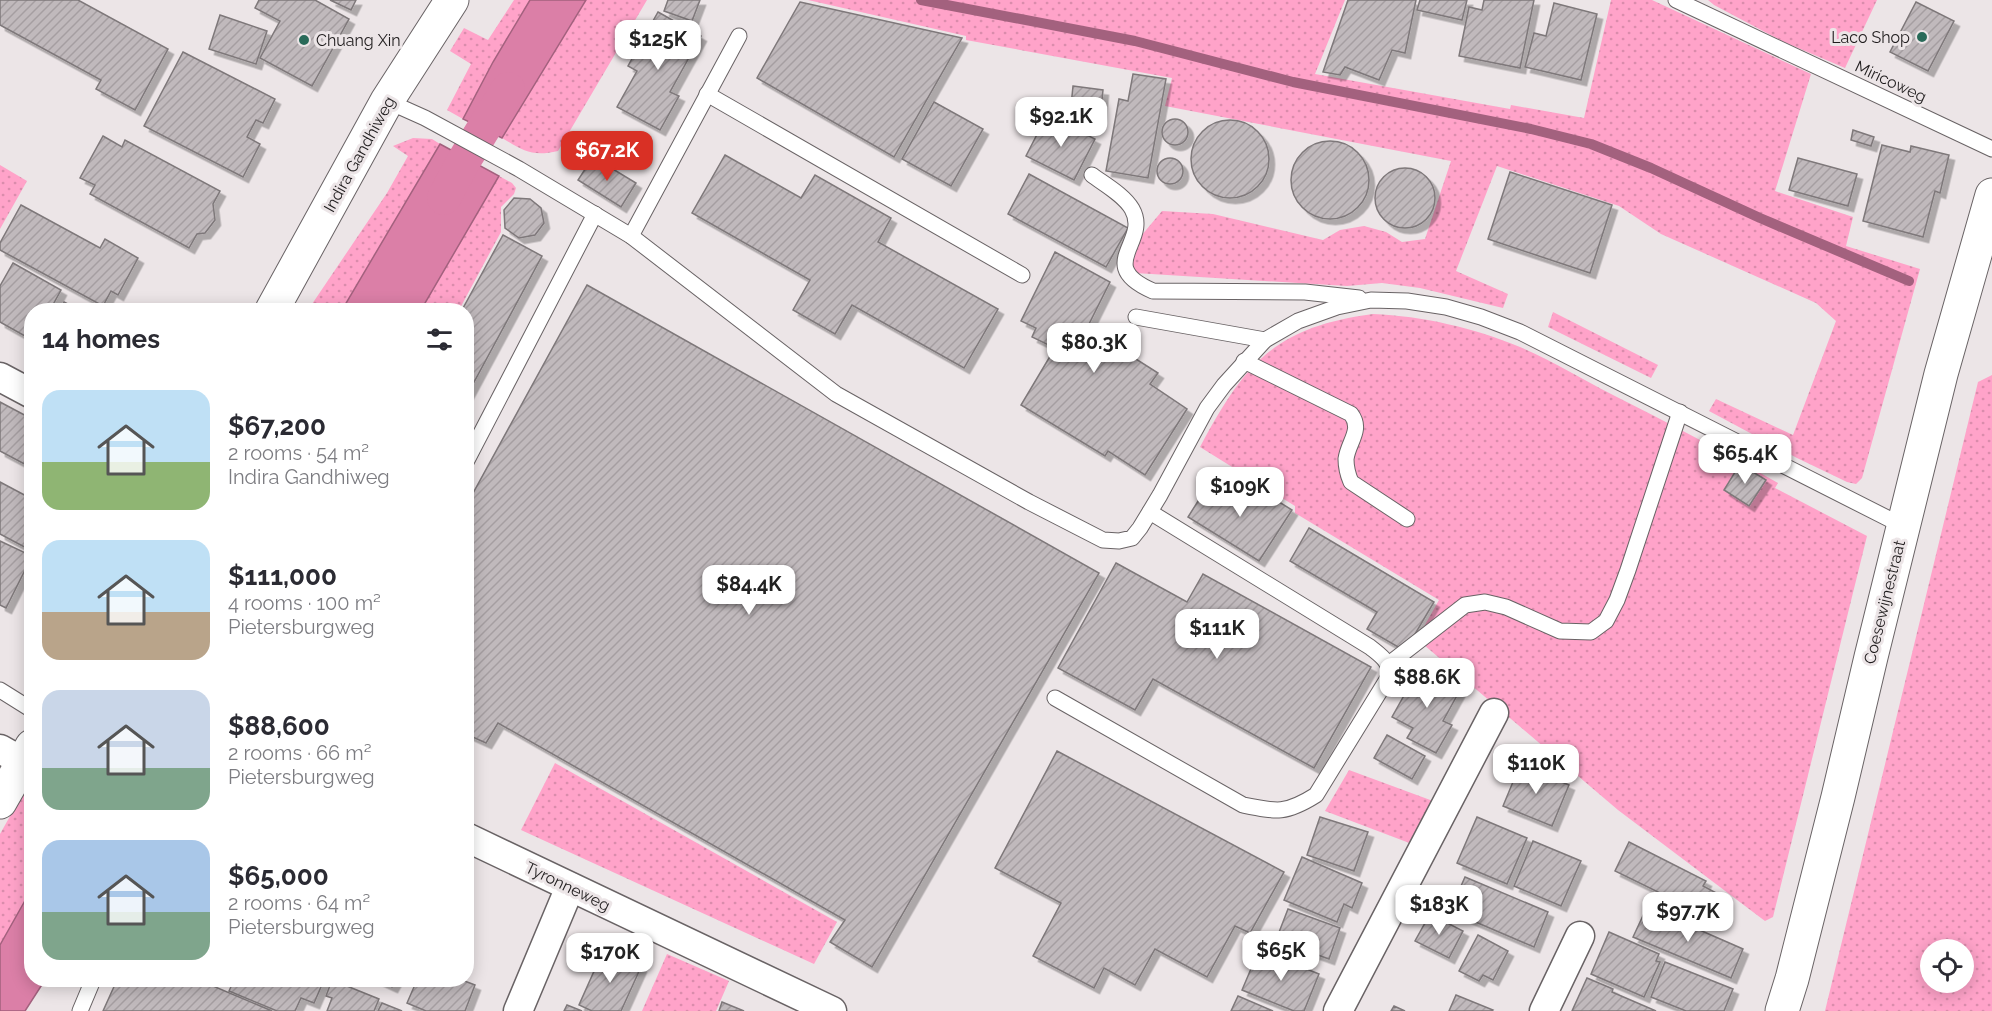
<!DOCTYPE html>
<meta charset="utf-8">
<style>
body{margin:0;font-family:Raleway,sans-serif;background:#f7f7f7;color:#2b2b33;height:100vh;display:flex;flex-direction:column;font-size:22px;white-space:nowrap}
*{box-sizing:border-box;margin:0}
p{font-size:20px;color:#7c7c81}
.icon{flex:none;width:33px;height:33px;fill:none;stroke:currentColor;stroke-width:2;stroke-linecap:round;stroke-linejoin:round}
.map{position:relative;flex:1;overflow:hidden}
.drawer{position:absolute;left:24px;top:303px;width:450px;height:684px;display:flex;flex-direction:column;background:#fff;border-radius:24px;box-shadow:0 3px 15px #0003}
.drawer>*{flex:none}
.controls{position:absolute;left:1920px;top:939px;display:grid;gap:12px}
.controls a{display:grid;place-items:center;width:54px;height:54px;border-radius:50%;background:#fff;box-shadow:0 3px 15px #0003;font-size:30px}
.price{position:absolute;translate:-50% -51px;padding:0 14px;border-radius:12px;background:#fff;color:#222;font-size:20px;line-height:39px;filter:drop-shadow(0 2px 3px #0008)}
.price::after{content:'';position:absolute;left:50%;top:36px;width:18px;height:14px;margin-left:-9px;background:inherit;clip-path:polygon(0 0,100% 0,50% 100%)}
.price.on{background:#d93025;color:#fff}
ul{padding:0;list-style:none}
li{display:flex;align-items:center;gap:18px;height:150px;padding:0 18px}
li span{display:grid;place-items:center;flex:none;width:168px;height:120px;border-radius:18px;color:#555}
li>.icon{margin-inline-start:auto}
span .icon{width:72px;height:72px;fill:#fffc;stroke-width:1}
li b{font-size:26px}
h2{display:flex;justify-content:space-between;align-items:center;height:72px;padding:0 18px;font-size:26px}
.map>svg:first-child{display:block}
.grass{fill:url(#grass-dots);fill-rule:evenodd}
.water{fill:#db7fa7;stroke:#a3617e;stroke-width:1.5}
.lines{fill:none;stroke-linecap:round;stroke-linejoin:round}
.stream{stroke:#a3617e;stroke-width:10}
.canal{stroke:#db7fa7;stroke-width:34}
.building{fill:url(#building-hatch);stroke:#7e787a;stroke-width:1.5;filter:url(#shadow)}
.lane-casing{stroke:#696365;stroke-width:17}
.street-casing{stroke:#696365;stroke-width:31}
.secondary-casing{stroke:#696365;stroke-width:35}
.lane{stroke:#fff;stroke-width:15}
.street{stroke:#fff;stroke-width:28}
.secondary{stroke:#fff;stroke-width:33}
.poi-dot{fill:#296a59;stroke:#ece5e7;stroke-width:2}
.labels{text-anchor:middle;stroke-width:6;stroke-linejoin:round;paint-order:stroke}
.poi-label{font-size:16px;fill:#1f1c1d;stroke:#ece5e7;text-anchor:end}
.street-label{font-size:16px;fill:#1f1c1d;stroke:#ece5e7}
</style>
<div class="map">
<svg width="1992" height="1011" viewBox="0 0 1992 1011">
<defs>
<pattern id="grass-dots" width="8" height="8" patternUnits="userSpaceOnUse" patternTransform="scale(1.5)"><rect width="8" height="8" fill="#ffa3c9"/><path d="M2 2h.1M6 6h.1" fill="none" stroke="#da8cac" stroke-width="1.8" stroke-linecap="round"/></pattern>
<pattern id="building-hatch" width="6" height="6" patternUnits="userSpaceOnUse" patternTransform="scale(1.5)"><rect width="6" height="6" fill="#c0b9bc"/><path d="M-1 1l2-2M0 6l6-6M5 7l2-2" fill="none" stroke="#a59ea1"/></pattern>
<filter id="shadow"><feDropShadow dx="5.5" dy="5.5" stdDeviation="0" flood-color="#0004"/></filter>
</defs>
<rect width="100%" height="100%" fill="#ece5e7"/>
<g class="grass">
<path d="M514 0H530L493 62 463 119 447 110 471 64 450 51 464 28 488 40Z"/>
<path d="M586 0H647L558 151C532 157 524 151 502 138Z"/>
<path d="M808 0H1345L1315 74 1510 109 1511 105 1584 118 1611 0H1652L1811 74 1775 191 1853 217 1846 246 1920 269 1862 478 1856 484 1847 482 1797 458 1709 411 1716 399 1793 435 1836 321 1816 303 1661 234 1619 206 1497 166 1456 271 1508 294 1503 308 1420 288 1382 283 1347 286 1135 273 1129 269 1136 242 1162 211 1213 214 1323 240 1340 230 1364 226 1386 232 1402 242 1425 239 1451 161 1165 106 1172 78 966 40V36Z"/>
<path d="M1708 0H1877L1845 68 1784 42 1714 5Z"/>
<path d="M413 138 432 139 440 144 342 310H308L387 193 408 156 393 146Z"/>
<path d="M0 165 27 181 0 229Z"/>
<path d="M499 176 512 183 516 188 514 194 501 207V232L459 310H421Z"/>
<path d="M1553 312 1658 365 1651 378 1548 327Z"/>
<path d="M1373 314C1423 316 1474 328 1520 347 1552 361 1582 379 1613 395 1669 423 1724 452 1778 483L1775 488 1867 536 1773 917 1765 921 1757 915 1618 810 1417 639 1439 600 1295 513V506L1200 447C1245 363 1275 327 1373 314Z"/>
<path d="M1992 375V1011H1825L1978 382ZM1930 950H1964V982H1930Z"/>
<path d="M555 763 837 922 814 964 521 830Z"/>
<path d="M1349 770 1433 801 1412 844 1325 811Z"/>
<path d="M31 779V890L0 945V834Z"/>
<path d="M667 954 729 981 716 1011H642Z"/>
</g>
<g class="water">
<path d="M530 0H586L502 138 463 119 493 62Z"/>
<path d="M440 144 499 176 421 310H342Z"/>
<path d="M31 890 32 980H45L25 1011H0V945Z"/>
</g>
<g class="lines">
<path class="stream" d="M921 0 1135 41 1293 82 1531 129 1591 144 1651 168 1760 218 1909 281"/>
<path class="canal" d="M444 198 463 162 508 89"/>
</g>
<g class="building">
<path d="M0 0H78L168 49 135 110 96 89 101 80 0 25Z"/>
<path d="M259 0H315L349 19 312 86 260 58 280 21 255 8Z"/>
<path d="M330 0H356L351 10Z"/>
<path d="M668 0H700L692 21 664 11Z"/>
<path d="M1348 0H1416L1405 53 1392 50 1379 80 1345 67 1340 75 1323 72Z"/>
<path d="M1420 0H1467L1462 20 1417 10Z"/>
<path d="M1484 0H1534L1520 68 1459 56 1469 7 1482 10Z"/>
<path d="M800 2 962 38 894 157 757 78Z"/>
<path d="M1916 2 1954 21 1928 71 1890 52Z"/>
<path d="M1554 3 1597 14 1581 80 1525 67 1534 33 1546 36Z"/>
<path d="M658 12 701 36 670 92 679 96 660 130 617 107 637 71 628 66Z"/>
<path d="M220 15 267 31 256 64 209 49Z"/>
<path d="M183 52 275 99 263 123 256 120 247 137 260 144 243 177 144 126Z"/>
<path d="M1133 74 1166 79 1148 178 1106 171 1119 99 1128 101Z"/>
<path d="M1073 86 1103 90 1100 119 1070 116Z"/>
<path d="M934 102 983 129 951 186 902 159Z"/>
<path d="M1047 115 1095 139 1074 180 1026 156Z"/>
<circle cx="1175" cy="132" r="13"/>
<circle cx="1230" cy="159" r="39"/>
<path d="M1853 130 1874 137 1871 146 1851 140Z"/>
<path d="M103 136 122 147 125 140 220 191 213 204 215 220 205 233 197 234 189 248 90 194 95 185 80 178Z"/>
<circle cx="1330" cy="180" r="39"/>
<path d="M1882 145 1910 152 1911 146 1949 155 1940 193 1935 191 1923 237 1863 221Z"/>
<path d="M725 155 801 198 815 175 891 218 878 242 998 309 964 368 852 305 835 334 793 310 810 280 692 213Z"/>
<path d="M593 157 636 183 621 207 578 180Z"/>
<path d="M1798 158 1857 174 1848 206 1789 190Z"/>
<circle cx="1170" cy="171" r="13"/>
<circle cx="1405" cy="198" r="30"/>
<path d="M1510 172 1612 205 1590 273 1488 239Z"/>
<path d="M1029 174 1128 228 1106 267 1008 214Z"/>
<path d="M514 198 530 199 541 208 544 223 535 235 519 238 505 228 504 210Z"/>
<path d="M21 205 100 248 105 239 138 258 118 295 111 291 103 306 0 250V243Z"/>
<path d="M503 235 542 256 466 397V310H462Z"/>
<path d="M1055 252 1110 282 1087 328 1158 373 1150 384 1187 409 1145 475 1108 451 1105 456 1021 405 1055 348 1032 337 1036 328 1021 321Z"/>
<path d="M13 263 61 290 50 310H32V340L0 322V286Z"/>
<path d="M587 285 1099 573 872 967 830 942 845 920 498 723 486 743 466 734V506Z"/>
<path d="M64 302 79 310H60Z"/>
<path d="M0 402 32 419V468L0 451Z"/>
<path d="M1740 464 1766 480 1749 506 1724 490Z"/>
<path d="M1212 479 1254 505 1263 492 1292 510 1259 561 1188 517Z"/>
<path d="M0 482 32 499V551L0 534Z"/>
<path d="M1309 528 1434 602 1405 651 1367 629 1377 612 1290 561Z"/>
<path d="M0 541 32 556 6 608 0 605Z"/>
<path d="M1116 563 1187 602 1203 574 1371 667 1314 768 1153 679 1135 710 1058 668Z"/>
<path d="M1420 667 1460 690 1443 721 1452 725 1436 753 1407 738 1413 728 1392 717Z"/>
<path d="M1387 735 1425 756 1412 779 1374 758Z"/>
<path d="M1057 751 1284 872 1250 933 1235 926 1207 977 1155 949 1135 985 1104 968 1094 988 1033 956 1061 903 995 868Z"/>
<path d="M1520 765 1569 785 1552 826 1503 806Z"/>
<path d="M1320 817 1368 832 1354 871 1307 855Z"/>
<path d="M1477 817 1527 838 1507 884 1457 863Z"/>
<path d="M1533 841 1581 861 1561 906 1514 886Z"/>
<path d="M1629 842 1706 881 1703 886 1722 896 1711 918 1615 871Z"/>
<path d="M1302 857 1362 883 1352 908 1344 904 1337 922 1284 900Z"/>
<path d="M1465 877 1548 912 1534 947 1450 911Z"/>
<path d="M1647 907 1743 949 1731 978 1633 937Z"/>
<path d="M1288 909 1340 928 1329 959 1276 940Z"/>
<path d="M1430 914 1463 931 1449 958 1415 941Z"/>
<path d="M1609 932 1659 954 1656 961 1660 962 1644 997 1591 974Z"/>
<path d="M1478 935 1508 951 1493 980 1483 975 1479 981 1459 971Z"/>
<path d="M1259 950 1319 974 1304 1011H1294L1242 990Z"/>
<path d="M603 951 641 967 621 1011H592L579 1005Z"/>
<path d="M1665 962 1733 989 1724 1011H1686L1651 997Z"/>
<path d="M1587 978 1613 989 1612 992 1656 1011H1572Z"/>
<path d="M117 980H199L272 1011H103Z"/>
<path d="M234 980H324L314 1003 301 998 295 1011H277L229 991Z"/>
<path d="M332 980 379 999 374 1011H327L332 998 326 996Z"/>
<path d="M377 980H396L392 987Z"/>
<path d="M417 980H462L475 985 465 1011H426L407 1003Z"/>
<path d="M1456 995 1493 1010 1492 1011H1449Z"/>
<path d="M1238 996 1273 1011H1231Z"/>
<path d="M722 1002 744 1011H719Z"/>
<path d="M382 1003 402 1011H378Z"/>
<path d="M567 1005 582 1011H564Z"/>
<path d="M1394 1006 1405 1011H1391Z"/>
</g>
<g class="lines">
<g class="lane-casing">
<g id="lane">
<path d="M1676 0 1992 149"/>
<path d="M707 94 1022 275"/>
<path d="M387 101 425 118 519 169 631 236 836 394 1029 502 1103 540 1119 541 1132 538 1140 528 1160 495 1207 408 1224 385 1265 340 1298 321 1337 307 1371 300 1407 301 1446 307 1481 317 1520 332 1903 526"/>
<path d="M1092 175C1104 184 1124 195 1132 209 1151 242 1093 265 1153 291L1305 292 1359 298"/>
<path d="M631 236 739 36"/>
<path d="M1136 317 1265 340"/>
<path d="M1244 361 1351 414C1363 430 1348 442 1346 459 1346 467 1348 475 1351 482L1407 519"/>
<path d="M466 462 595 214"/>
<path d="M1389 664 1465 605 1485 602 1506 607 1560 631 1591 632 1606 621 1617 600 1628 570 1680 412"/>
<path d="M0 690 32 710"/>
<path d="M1055 698 1243 805C1277 812 1286 814 1316 795L1388 678C1392 662 1381 656 1370 647L1150 512"/>
<path d="M80 1011 93 980"/>
</g>
</g>
<g class="street-casing">
<g id="street">
<path d="M0 377 32 394"/>
<path d="M0 749 23 762"/>
<path d="M466 837 832 1011"/>
<path d="M518 1011 570 887"/>
<path d="M1338 1011 1494 713"/>
<path d="M1544 1011 1580 936"/>
</g>
</g>
<g class="secondary-casing">
<g id="secondary">
<path d="M272 310 387 101 452 0"/>
<path d="M0 802 32 746"/>
<path d="M1782 1011 1792 979 1838 797 1871 657 1941 374 1992 195"/>
</g>
</g>
<use href="#lane" class="lane"/>
<use href="#street" class="street"/>
<use href="#secondary" class="secondary"/>
</g>
<g class="poi-dot">
<circle cx="1922" cy="37" r="6"/>
<circle cx="304" cy="40" r="6"/>
</g>
<g class="labels">
<g class="poi-label">
<text x="1910" y="43">Laco Shop</text>
<text x="316" y="46" text-anchor="start">Chuang Xin</text>
</g>
<g class="street-label">
<text transform="translate(1891 81) rotate(25)" y="6">Miricoweg</text>
<text transform="translate(359 154) rotate(-61)" y="6">Indira Gandhiweg</text>
<text transform="translate(1884 602) rotate(-76)" y="6">Coesewijnestraat</text>
<text transform="translate(568 886) rotate(26)" y="6">Tyronneweg</text>
</g>
</g>
</svg>
<div class="controls">
<a><svg class="icon" aria-label="locate" viewBox="0 0 24 24"><circle cx="12" cy="12" r="6"/><path d="M12 2v4M12 18v4M2 12h4M18 12h4"/></svg></a>
</div>
<b class="price" style="left:658px;top:71px">$125K</b>
<b class="price" style="left:1061px;top:148px">$92.1K</b>
<b class="price on" style="left:607px;top:182px">$67.2K</b>
<b class="price" style="left:1094px;top:374px">$80.3K</b>
<b class="price" style="left:1745px;top:485px">$65.4K</b>
<b class="price" style="left:1240px;top:518px">$109K</b>
<b class="price" style="left:749px;top:616px">$84.4K</b>
<b class="price" style="left:1217px;top:660px">$111K</b>
<b class="price" style="left:1427px;top:709px">$88.6K</b>
<b class="price" style="left:1536px;top:795px">$110K</b>
<b class="price" style="left:1439px;top:936px">$183K</b>
<b class="price" style="left:1688px;top:943px">$97.7K</b>
<b class="price" style="left:1281px;top:982px">$65K</b>
<b class="price" style="left:610px;top:984px">$170K</b>
<section class="drawer">
<h2>14 homes<svg class="icon" aria-label="filters" viewBox="0 0 24 24"><path d="M4 7h16M4 17h16"/><circle cx="9" cy="7" r="2"/><circle cx="15" cy="17" r="2"/></svg></h2>
<ul>
<li><span style="background:linear-gradient(#bfe0f5 60%,#8fb573 0)"><svg class="icon" aria-label="home" viewBox="0 0 24 24"><path d="M3 11l9-7 9 7M6 9v11h12V9"/></svg></span><div><b>$67,200</b><p>2 rooms · 54 m²</p><p>Indira Gandhiweg</p></div></li>
<li><span style="background:linear-gradient(#bfe0f5 60%,#b9a48a 0)"><svg class="icon" aria-label="home" viewBox="0 0 24 24"><path d="M3 11l9-7 9 7M6 9v11h12V9"/></svg></span><div><b>$111,000</b><p>4 rooms · 100 m²</p><p>Pietersburgweg</p></div></li>
<li><span style="background:linear-gradient(#c9d6e8 65%,#7fa58c 0)"><svg class="icon" aria-label="home" viewBox="0 0 24 24"><path d="M3 11l9-7 9 7M6 9v11h12V9"/></svg></span><div><b>$88,600</b><p>2 rooms · 66 m²</p><p>Pietersburgweg</p></div></li>
<li><span style="background:linear-gradient(#a9c7e8 60%,#7fa58c 0)"><svg class="icon" aria-label="home" viewBox="0 0 24 24"><path d="M3 11l9-7 9 7M6 9v11h12V9"/></svg></span><div><b>$65,000</b><p>2 rooms · 64 m²</p><p>Pietersburgweg</p></div></li>
</ul>
</section>
</div>
